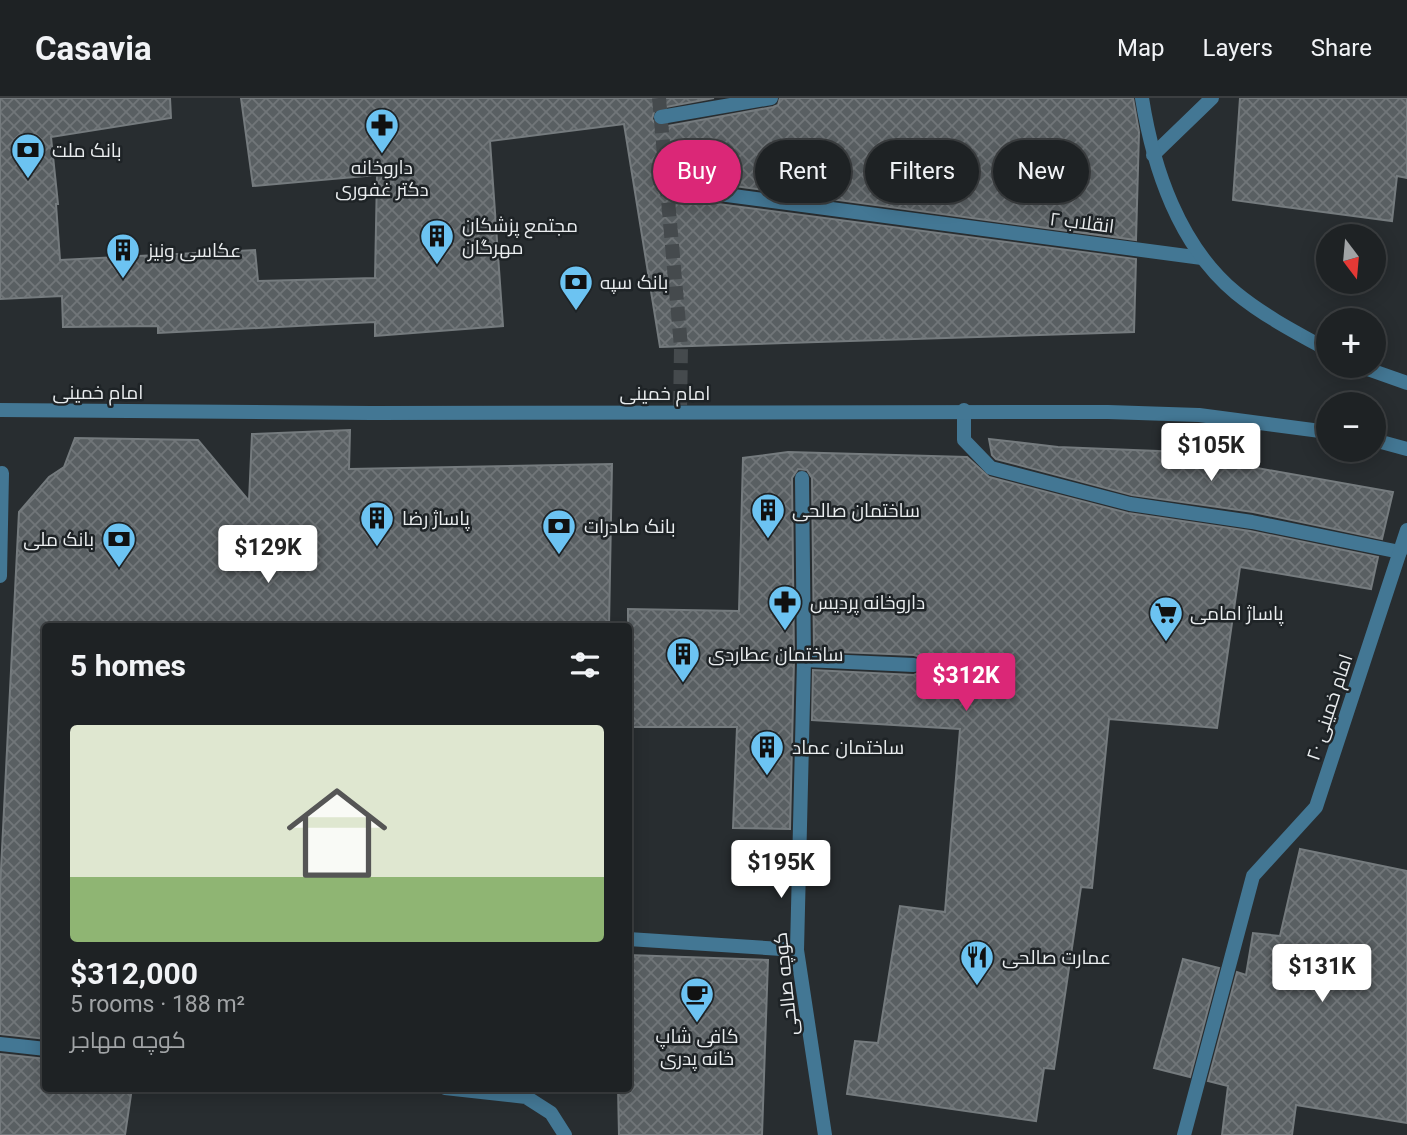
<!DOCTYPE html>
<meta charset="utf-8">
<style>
body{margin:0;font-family:Roboto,Cairo,sans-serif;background:#262a2c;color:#f1f3f6;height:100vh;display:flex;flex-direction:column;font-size:26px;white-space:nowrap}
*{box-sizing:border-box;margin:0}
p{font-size:23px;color:#a1a4a6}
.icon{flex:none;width:38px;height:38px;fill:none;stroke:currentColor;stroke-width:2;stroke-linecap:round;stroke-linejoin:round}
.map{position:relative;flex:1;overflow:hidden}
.side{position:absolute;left:42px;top:525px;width:590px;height:469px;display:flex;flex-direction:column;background:#1e2224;border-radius:7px;box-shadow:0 4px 18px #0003,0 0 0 2px #3c3f41}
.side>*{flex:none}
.banner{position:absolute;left:653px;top:42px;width:649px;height:63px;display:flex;gap:14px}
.needle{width:46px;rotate:164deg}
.tools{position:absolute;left:1316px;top:126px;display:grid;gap:14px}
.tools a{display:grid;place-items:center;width:70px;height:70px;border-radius:50%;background:#1e2224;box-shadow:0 4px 18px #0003,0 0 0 2px #3c3f41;font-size:35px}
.price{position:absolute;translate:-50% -60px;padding:0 16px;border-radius:7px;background:#fff;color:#222;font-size:23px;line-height:46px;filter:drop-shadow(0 2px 4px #0008)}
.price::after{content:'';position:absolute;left:50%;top:42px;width:21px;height:16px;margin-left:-10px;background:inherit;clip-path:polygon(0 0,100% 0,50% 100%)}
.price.on{background:#db2777;color:#fff}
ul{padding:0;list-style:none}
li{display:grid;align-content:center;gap:14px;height:371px;padding:0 28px}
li+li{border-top:2px solid #3c3f41}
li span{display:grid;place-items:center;height:217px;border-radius:7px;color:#555}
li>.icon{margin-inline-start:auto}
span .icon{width:126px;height:126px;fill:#fffc;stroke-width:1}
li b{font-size:30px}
h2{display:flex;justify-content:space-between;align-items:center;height:84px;padding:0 28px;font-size:30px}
.pill{padding:0 24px;border-radius:32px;background:#1e2224;box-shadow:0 4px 18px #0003,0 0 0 2px #3c3f41;font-size:24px;line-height:63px}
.pill.on{background:#db2777;color:#fff}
header{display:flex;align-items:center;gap:42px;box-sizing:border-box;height:98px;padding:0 35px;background:#1e2224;border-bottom:2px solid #3c3f41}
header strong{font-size:33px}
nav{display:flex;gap:38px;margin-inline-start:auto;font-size:24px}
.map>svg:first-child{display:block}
.building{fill:url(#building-cross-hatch);stroke:#757b7e;stroke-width:2}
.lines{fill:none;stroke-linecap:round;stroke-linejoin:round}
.minor-tunnel{stroke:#454a4d;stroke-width:14;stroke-dasharray:14 7;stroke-linecap:butt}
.service{stroke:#437794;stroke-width:14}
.pedestrian{stroke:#437794;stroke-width:14}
.minor{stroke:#437794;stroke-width:14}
.tertiary{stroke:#437794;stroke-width:14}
.labels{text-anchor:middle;stroke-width:5;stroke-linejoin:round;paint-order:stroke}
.poi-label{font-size:19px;fill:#eaedef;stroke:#1e2326;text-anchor:start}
.street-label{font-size:19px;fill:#eaedef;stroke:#1e2326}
</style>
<header>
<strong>Casavia</strong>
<nav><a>Map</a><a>Layers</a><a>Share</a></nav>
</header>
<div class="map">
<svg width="1407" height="1037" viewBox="0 0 1407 1037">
<defs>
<pattern id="building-cross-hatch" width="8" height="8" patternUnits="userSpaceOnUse" patternTransform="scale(1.75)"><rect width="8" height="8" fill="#595f62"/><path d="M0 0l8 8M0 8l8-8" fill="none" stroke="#717679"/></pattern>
</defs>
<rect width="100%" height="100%" fill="#282d30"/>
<g class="building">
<path d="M0 0H170L171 20 51 39 58 106H56L60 162 255 152 258 183 375 180 377 77 253 88 241 0H714L655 11 652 21 657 28 662 29 773 9 778 7 780 0H1133L1139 34 1136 142 667 79 659 83 656 88 660 96 665 99 1136 161 1134 234 660 249 624 26 490 43 503 228 375 238V224L158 235V228L63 229 62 198 0 201Z"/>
<path d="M1240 0H1407V80L1397 78 1392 123 1233 102Z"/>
<path d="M350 332 349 371 612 366 609 528H46V941L0 936V791L19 414 49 379 64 369 75 340 198 342 249 403 252 336Z"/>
<path d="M989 341 1058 349 1258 357 1257 370 1393 394 1382 441 1253 414 1132 397 996 361 992 357Z"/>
<path d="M788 354 967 359 989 379 1128 415 1250 433 1378 459 1371 491 1240 469 1217 630 1109 621 1092 790 1081 789 1054 971 1044 970 1036 1023 847 996 855 943 878 945 900 808 945 814 960 631 812 622 813 572 914 577 922 573 924 567 920 559 914 557 814 553 812 380 807 372 798 371 792 380 794 562 790 731 733 730 737 629H628V511L739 513 743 360Z"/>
<path d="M1300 751 1407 773V1025L1296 1007 1292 1037H1222L1228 988 1208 983 1237 874 1246 877 1253 835 1280 838Z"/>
<path d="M628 857 768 862 762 1037H619L618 990H628Z"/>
<path d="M1183 861 1219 870 1190 979 1154 970Z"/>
<path d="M0 956 46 961V990H132L125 1037H0Z"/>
</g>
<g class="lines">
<path class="minor-tunnel" d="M659 0 681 249 680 315"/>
<path class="service" d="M964 312V342L991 370 1130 406 1252 424 1400 454"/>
<g class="pedestrian">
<path d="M0 312 371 315 1108 314 1199 317 1328 334"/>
<path d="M1374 342 1407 351"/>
</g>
<g class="minor">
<path d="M661 19 771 0"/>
<path d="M1153 57 1212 0"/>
<path d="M666 89 1202 160"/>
<path d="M802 380 804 562 797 852 825 1037"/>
<path d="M0 478 2 375"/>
<path d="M804 562 914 567"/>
<path d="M628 841 797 852"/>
<path d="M0 946 46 951"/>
<path d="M445 990 526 999 551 1015 565 1037"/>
<path d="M1184 1037 1253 778 1316 709 1407 432"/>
</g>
<g class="tertiary">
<path d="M1142 0C1153 70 1179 148 1236 195 1264 218 1297 235 1328 252"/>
<path d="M1359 268 1407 285"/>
</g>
</g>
<defs>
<g id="pharmacy-pin" transform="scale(1.75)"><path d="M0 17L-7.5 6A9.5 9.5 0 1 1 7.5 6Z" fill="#6cc3f2" stroke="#1e2326"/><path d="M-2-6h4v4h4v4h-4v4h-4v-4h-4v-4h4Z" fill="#111"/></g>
<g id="bank-pin" transform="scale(1.75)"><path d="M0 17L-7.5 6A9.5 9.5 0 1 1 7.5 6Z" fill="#6cc3f2" stroke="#1e2326"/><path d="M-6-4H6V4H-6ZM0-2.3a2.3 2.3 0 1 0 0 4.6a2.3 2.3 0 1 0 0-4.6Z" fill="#111"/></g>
<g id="building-pin" transform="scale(1.75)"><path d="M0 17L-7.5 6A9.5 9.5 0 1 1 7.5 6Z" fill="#6cc3f2" stroke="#1e2326"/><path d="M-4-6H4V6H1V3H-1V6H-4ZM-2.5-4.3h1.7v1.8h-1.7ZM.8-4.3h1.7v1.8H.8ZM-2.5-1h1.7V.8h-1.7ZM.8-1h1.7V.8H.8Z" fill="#111"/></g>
<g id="supermarket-pin" transform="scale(1.75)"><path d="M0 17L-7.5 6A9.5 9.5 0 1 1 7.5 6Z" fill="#6cc3f2" stroke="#1e2326"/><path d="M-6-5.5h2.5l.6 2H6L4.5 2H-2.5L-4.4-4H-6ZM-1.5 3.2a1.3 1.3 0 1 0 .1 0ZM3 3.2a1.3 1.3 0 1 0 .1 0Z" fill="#111"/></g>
<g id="restaurant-pin" transform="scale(1.75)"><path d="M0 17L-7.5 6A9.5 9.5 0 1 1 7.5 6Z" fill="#6cc3f2" stroke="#1e2326"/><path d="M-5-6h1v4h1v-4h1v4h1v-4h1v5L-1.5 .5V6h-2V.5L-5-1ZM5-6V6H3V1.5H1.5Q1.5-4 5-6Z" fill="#111"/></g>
<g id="cafe-pin" transform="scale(1.75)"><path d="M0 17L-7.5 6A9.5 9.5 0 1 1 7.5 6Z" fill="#6cc3f2" stroke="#1e2326"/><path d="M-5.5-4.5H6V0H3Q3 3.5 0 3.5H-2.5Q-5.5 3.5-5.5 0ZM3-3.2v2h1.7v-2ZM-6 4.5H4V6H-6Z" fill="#111"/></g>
</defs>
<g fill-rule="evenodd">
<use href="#pharmacy-pin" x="382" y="27"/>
<use href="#bank-pin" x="28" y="52"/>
<use href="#building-pin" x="437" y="138"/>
<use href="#building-pin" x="123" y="152"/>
<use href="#bank-pin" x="576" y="184"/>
<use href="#building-pin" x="768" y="412"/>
<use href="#building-pin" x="377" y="420"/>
<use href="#bank-pin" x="559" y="428"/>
<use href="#bank-pin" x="119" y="441"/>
<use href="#pharmacy-pin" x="785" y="504"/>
<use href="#supermarket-pin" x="1166" y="515"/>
<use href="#building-pin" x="683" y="556"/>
<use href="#building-pin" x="767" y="649"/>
<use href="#restaurant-pin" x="977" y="859"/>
<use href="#cafe-pin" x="697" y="896"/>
</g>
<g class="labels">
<g class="poi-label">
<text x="52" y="59">بانک ملت</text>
<text x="382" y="76" text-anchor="middle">داروخانه<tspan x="382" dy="22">دکتر غفوری</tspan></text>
<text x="462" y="134">مجتمع پزشكان<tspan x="462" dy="22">مهرگان</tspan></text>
<text x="148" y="159">عکاسی ونیز</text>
<text x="600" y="191">بانک سپه</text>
<text x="792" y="419">ساختمان صالحی</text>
<text x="402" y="427">پاساژ رضا</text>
<text x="584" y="435">بانک صادرات</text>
<text x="94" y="448" text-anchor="end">بانک ملی</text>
<text x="810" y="511">داروخانه پردیس</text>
<text x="1190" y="522">پاساژ امامی</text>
<text x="708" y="563">ساختمان عطاردی</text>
<text x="792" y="656">ساختمان عماد</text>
<text x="1002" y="866">عمارت صالحی</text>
<text x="697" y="945" text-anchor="middle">کافی شاپ<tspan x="697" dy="22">خانه پدری</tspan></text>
</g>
<g class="street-label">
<text transform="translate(1082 124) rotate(7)" y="7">انقلاب ۲</text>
<text x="98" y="301">امام خمینی</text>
<text x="665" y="302">امام خمینی</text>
<text transform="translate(1329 609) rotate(-72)" y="7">امام خمینی ۲۰</text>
<text transform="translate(785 886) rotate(-96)" y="7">کوچه صالحی</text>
</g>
</g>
</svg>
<div class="tools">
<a><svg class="needle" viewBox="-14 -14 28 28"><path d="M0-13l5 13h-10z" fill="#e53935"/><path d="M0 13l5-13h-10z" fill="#a1a4a6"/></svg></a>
<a>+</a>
<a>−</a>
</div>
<b class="price" style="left:1211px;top:385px">$105K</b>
<b class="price" style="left:268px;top:487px">$129K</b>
<b class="price on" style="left:966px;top:615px">$312K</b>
<b class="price" style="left:781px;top:802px">$195K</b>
<b class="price" style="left:1322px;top:906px">$131K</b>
<div class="banner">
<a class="pill on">Buy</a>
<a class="pill">Rent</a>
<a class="pill">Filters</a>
<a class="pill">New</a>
</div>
<section class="side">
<h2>5 homes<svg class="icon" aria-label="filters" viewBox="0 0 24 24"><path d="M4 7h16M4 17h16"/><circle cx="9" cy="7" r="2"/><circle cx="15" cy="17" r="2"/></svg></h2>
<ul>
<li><span style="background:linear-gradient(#dfe7d0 70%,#8fb573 0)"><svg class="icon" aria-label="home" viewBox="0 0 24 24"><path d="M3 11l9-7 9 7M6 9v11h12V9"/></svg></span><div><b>$312,000</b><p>5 rooms · 188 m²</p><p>کوچه مهاجر</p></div></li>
</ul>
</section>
</div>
